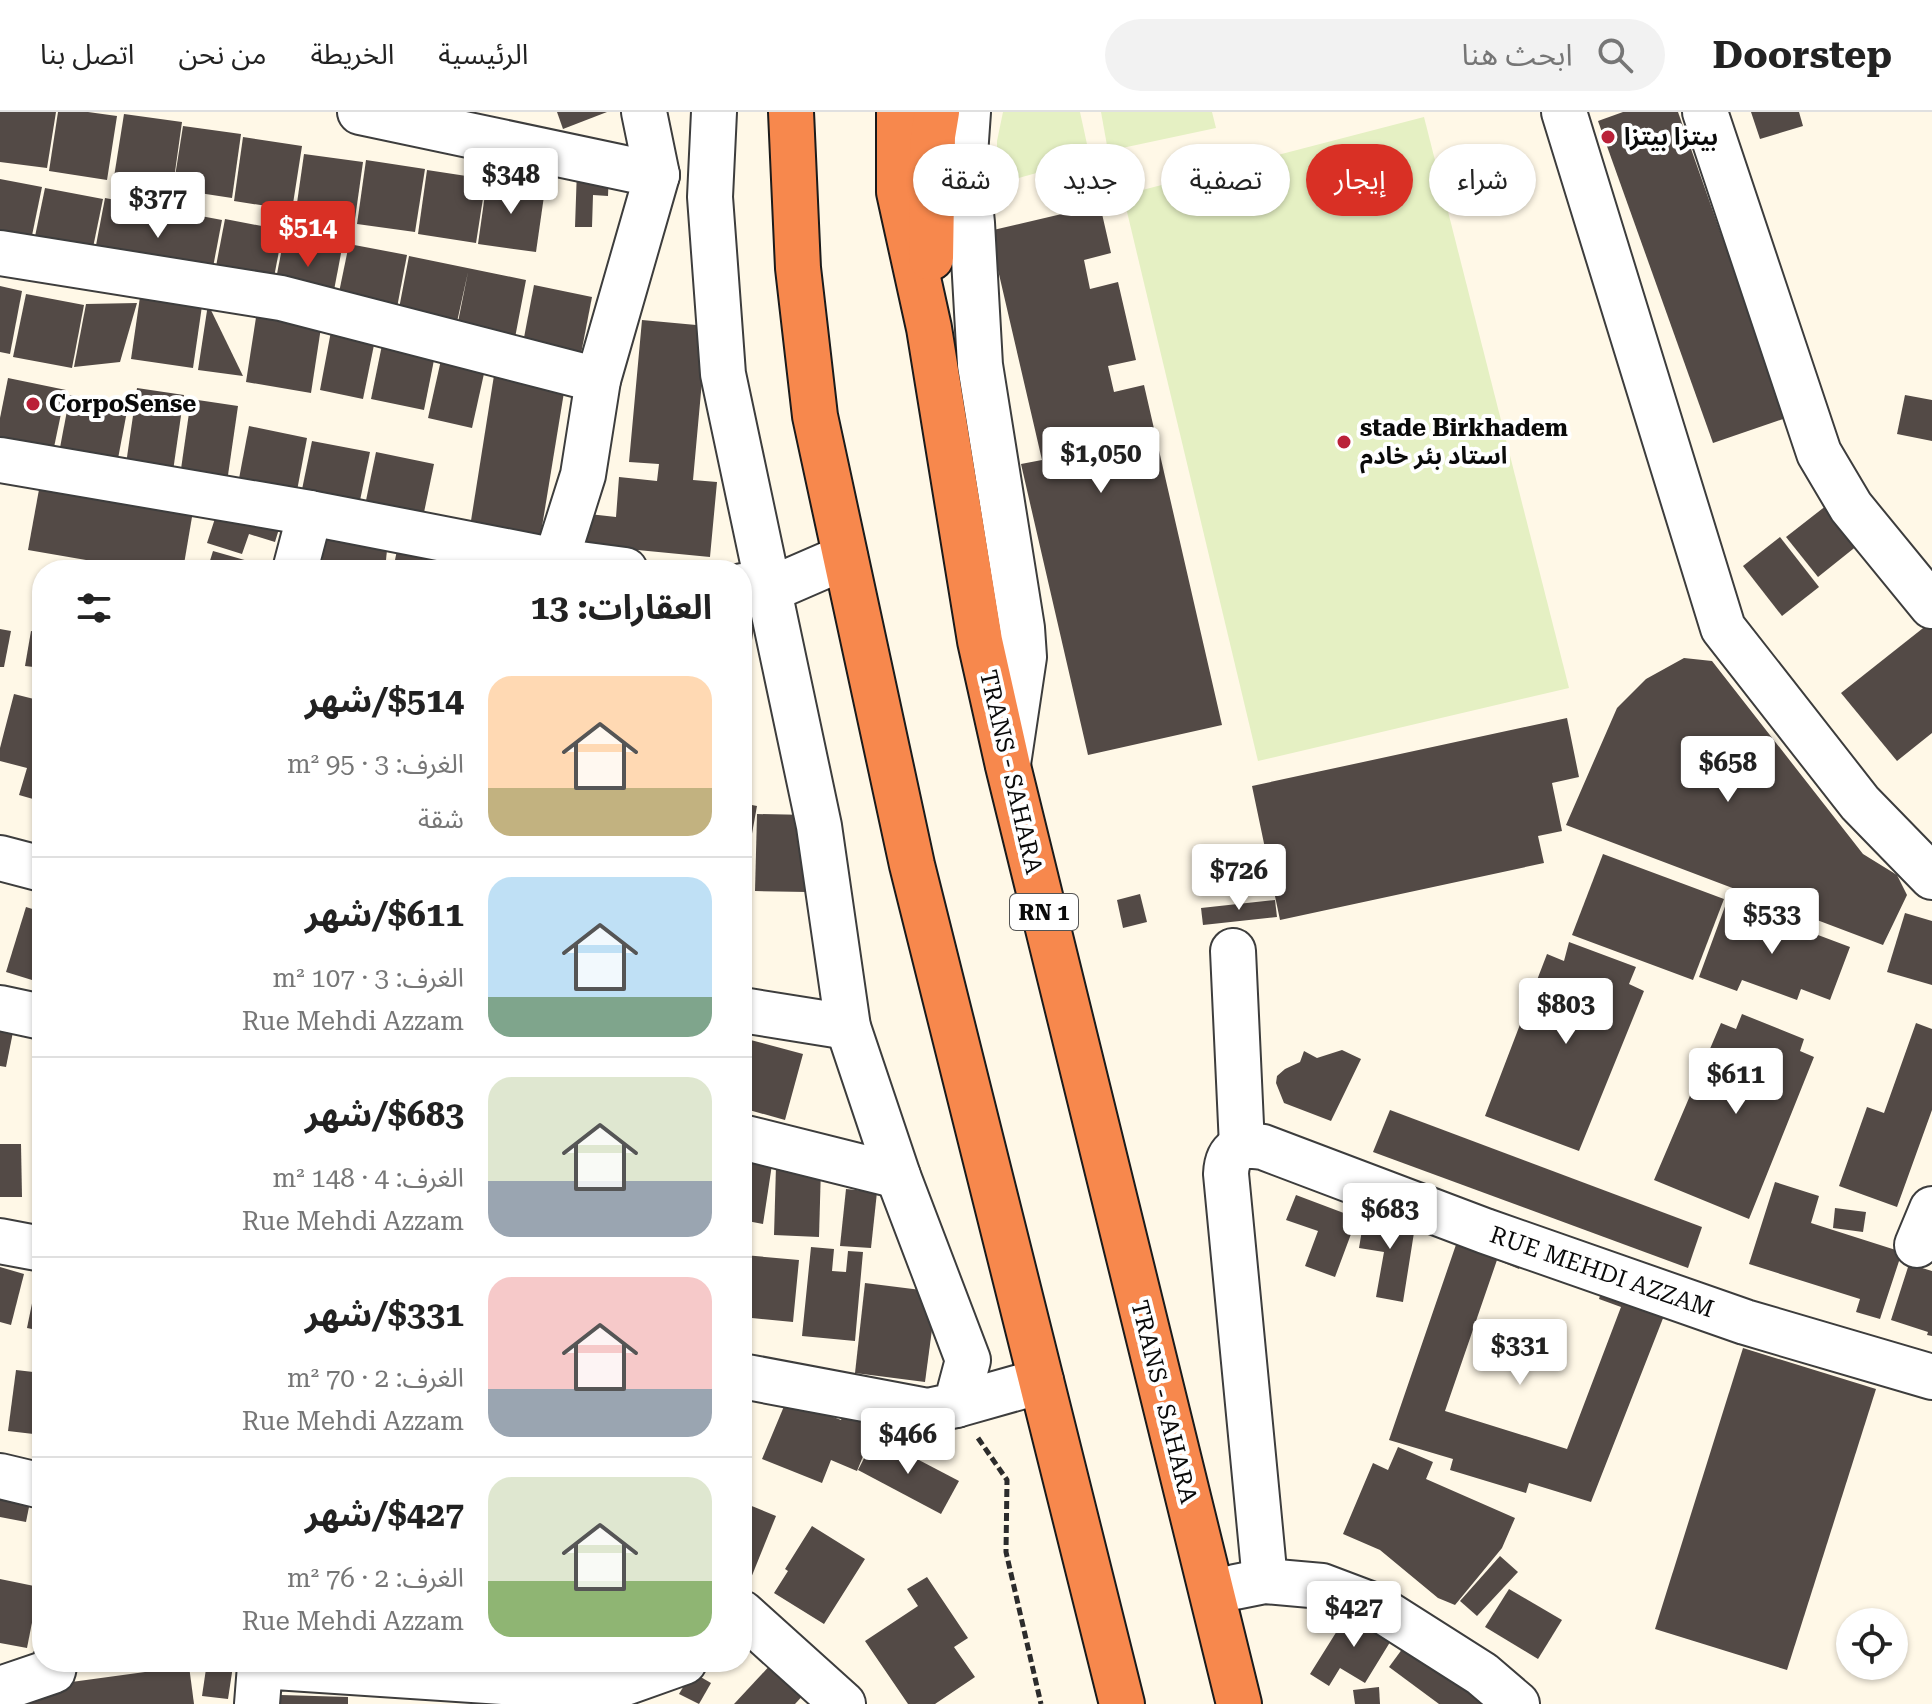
<!DOCTYPE html>
<html lang="ar">
<meta charset="utf-8">
<style>
body{margin:0;font-family:"Roboto Serif","Noto Sans Arabic",serif;background:#f2f2f2;color:#222;direction:rtl;height:100vh;display:flex;flex-direction:column;font-size:30px;white-space:nowrap}
*{box-sizing:border-box;margin:0}
p{font-size:26px;color:#767676}
.icon{flex:none;width:44px;height:44px;fill:none;stroke:currentColor;stroke-width:2;stroke-linecap:round;stroke-linejoin:round}
.map{position:relative;flex:1;overflow:hidden;direction:ltr}
.panel{position:absolute;left:32px;top:448px;width:720px;height:1112px;display:flex;flex-direction:column;background:#fff;border-radius:32px;box-shadow:0 2px 6px #0004;direction:rtl}
.panel>*{flex:none}
.top-card{position:absolute;left:776px;top:32px;width:760px;height:72px;direction:rtl;display:flex;gap:16px}
.buttons{position:absolute;left:1836px;top:1496px;display:grid;gap:16px}
.buttons a{display:grid;place-items:center;width:72px;height:72px;border-radius:50%;background:#fff;box-shadow:0 2px 6px #0004;font-size:40px}
.price{position:absolute;translate:-50% -68px;padding:0 18px;border-radius:8px;background:#fff;color:#222;font-size:26px;line-height:52px;filter:drop-shadow(0 2px 4px #0008)}
.price::after{content:'';position:absolute;left:50%;top:48px;width:24px;height:18px;margin-left:-12px;background:inherit;clip-path:polygon(0 0,100% 0,50% 100%)}
.price.current{background:#d93025;color:#fff}
ul{padding:0;list-style:none}
li{display:flex;align-items:center;gap:24px;height:200px;padding:0 40px}
li+li{border-top:2px solid #e0e0e0}
li span{display:grid;place-items:center;flex:none;width:224px;height:160px;border-radius:24px;color:#555}
li>.icon{margin-inline-start:auto}
span .icon{width:96px;height:96px;fill:#fffc;stroke-width:1}
li b{font-size:34px}
h2{display:flex;justify-content:space-between;align-items:center;height:96px;padding:0 40px;font-size:34px}
.chip{padding:0 28px;border-radius:36px;background:#fff;box-shadow:0 2px 6px #0004;font-size:28px;line-height:72px}
.chip.current{background:#d93025;color:#fff}
header{display:flex;align-items:center;gap:48px;box-sizing:border-box;height:112px;padding:0 40px;background:#fff;border-bottom:2px solid #e0e0e0}
header strong{font-size:38px}
nav{display:flex;gap:44px;margin-inline-start:auto;font-size:28px}
.search{width:560px;height:72px;background:#f2f2f2;display:flex;align-items:center;gap:20px;box-sizing:border-box;padding:0 28px;border-radius:44px;color:#767676;font-size:30px}
.map>svg:first-child{display:block}
.pitch{fill:#e5f0c3}
.building{fill:#534a46}
.lines{fill:none;stroke-linecap:round;stroke-linejoin:round}
.minor-casing{stroke:#3d3d3d;stroke-width:48}
.highway-casing{stroke:#1b1b1b;stroke-width:48}
.path{stroke:#2c2c2c;stroke-width:5;stroke-dasharray:8 4;stroke-linecap:butt}
.minor{stroke:#fff;stroke-width:44}
.highway{stroke:#f7884d;stroke-width:44}
.poi-dot{fill:#ba2139;stroke:#fff;stroke-width:3}
.labels{text-anchor:middle;stroke-width:8;stroke-linejoin:round;paint-order:stroke}
.shield{fill:#fff;stroke:#545454;stroke-width:2}
.shield-label{font-size:22px;font-weight:bold;fill:#0a0a0a}
.poi-label{font-size:24px;font-weight:bold;fill:#0a0a0a;stroke:#fff;text-anchor:start}
.street-label{font-size:24px;fill:#0a0a0a;stroke:#fff}
</style>
<header>
<strong>Doorstep</strong>
<div class="search"><svg class="icon" aria-label="search" viewBox="0 0 24 24"><circle cx="10" cy="10" r="6"/><path d="M15 15l6 6"/></svg>ابحث هنا</div>
<nav><a>الرئيسية</a><a>الخريطة</a><a>من نحن</a><a>اتصل بنا</a></nav>
</header>
<div class="map">
<svg width="1932" height="1592" viewBox="0 0 1932 1592">
<rect width="100%" height="100%" fill="#fff8e7"/>
<g class="pitch">
<path d="M1003 0H1080L1090 46 997 72V29Z"/>
<path d="M1101 0H1212L1216 16 1108 39Z"/>
<path d="M1424 5 1569 576 1258 649 1123 83Z"/>
</g>
<g class="building">
<path d="M0 0H56L47 56 0 50Z"/>
<path d="M58 0H88L117 4 107 68 49 59Z"/>
<path d="M557 0H607L563 17Z"/>
<path d="M1623 0H1678L1786 306 1713 331 1598 9Z"/>
<path d="M1751 0H1799L1803 14 1760 27Z"/>
<path d="M124 2 182 10 173 74 114 65Z"/>
<path d="M183 14 241 22 232 86 173 77Z"/>
<path d="M243 25 302 34 292 98 234 89Z"/>
<path d="M304 42 363 50 354 114 295 105Z"/>
<path d="M366 48 425 57 415 120 357 112Z"/>
<path d="M577 57 609 58 608 84 593 83 592 115H575Z"/>
<path d="M427 58 486 67 476 131 418 122Z"/>
<path d="M0 67 42 75 29 138 0 133Z"/>
<path d="M487 68 545 77 536 140 478 132Z"/>
<path d="M45 76 103 87 90 150 32 139Z"/>
<path d="M105 86 222 108 210 171 93 149Z"/>
<path d="M1100 93 1111 141 1084 148 1090 177 1118 170 1136 248 1108 254 1114 280 1144 273 1222 613 1088 643 1021 352 1042 348 989 119Z"/>
<path d="M225 107 283 118 271 181 213 170Z"/>
<path d="M285 120 343 131 331 194 273 183Z"/>
<path d="M349 132 407 143 395 206 336 195Z"/>
<path d="M409 144 526 168 514 231 456 220 468 160 455 219 397 207Z"/>
<path d="M534 173 592 185 580 247 522 236Z"/>
<path d="M0 174 22 179 10 242 0 240Z"/>
<path d="M141 178 203 187 193 256 131 247Z"/>
<path d="M26 182 84 193 72 256 13 245Z"/>
<path d="M137 191 120 250 74 255 86 192Z"/>
<path d="M208 192 243 264 198 258Z"/>
<path d="M257 199 322 209 311 281 246 270Z"/>
<path d="M642 208 707 214 693 368 717 370 710 445 586 433 589 402 616 405 619 365 657 369 659 352 629 350Z"/>
<path d="M332 214 376 223 363 287 320 278Z"/>
<path d="M384 223 437 233 424 298 371 287Z"/>
<path d="M443 239 487 248 472 316 428 306Z"/>
<path d="M495 257 566 268 540 427 470 415Z"/>
<path d="M8 266 66 278 53 340 0 330V306Z"/>
<path d="M137 276 184 283 173 359 126 352Z"/>
<path d="M70 283 128 294 116 357 58 346Z"/>
<path d="M1905 283 1932 288V329L1897 322Z"/>
<path d="M191 287 238 294 227 370 180 364Z"/>
<path d="M249 314 307 326 295 389 237 377Z"/>
<path d="M312 329 370 340 357 403 299 392Z"/>
<path d="M376 340 434 352 421 415 363 403Z"/>
<path d="M40 372 193 399 183 458H144L28 438Z"/>
<path d="M221 388 282 407 275 430 249 422 242 442 207 431Z"/>
<path d="M1827 393 1858 433 1818 465 1786 425Z"/>
<path d="M326 411 389 418 385 458H321Z"/>
<path d="M400 423 456 436 453 453 471 458H393Z"/>
<path d="M1780 425 1819 475 1782 504 1743 454Z"/>
<path d="M213 439 276 457V458H207Z"/>
<path d="M1932 509V621L1897 649 1841 581Z"/>
<path d="M742 513 754 515 744 582H742Z"/>
<path d="M0 517 11 519 4 555H0Z"/>
<path d="M31 519 42 521V556L25 554Z"/>
<path d="M1684 546 1712 549 1863 742 1897 763 1907 783 1883 833 1566 713 1617 596 1646 567Z"/>
<path d="M14 582 42 589V660H40L33 687 19 683 27 656 0 649V636Z"/>
<path d="M1567 606 1579 665 1552 671 1562 719 1538 724 1544 751 1280 808 1252 674Z"/>
<path d="M742 691 757 694 744 766H742Z"/>
<path d="M757 702 809 703 807 780 755 779Z"/>
<path d="M1603 742 1724 787 1693 868 1572 823Z"/>
<path d="M1140 782 1147 810 1123 816 1117 788Z"/>
<path d="M1275 788 1277 805 1203 813 1201 796Z"/>
<path d="M1727 789 1850 835 1830 888 1801 877 1797 888 1742 868 1737 879 1699 865Z"/>
<path d="M26 795 42 800V835L32 868 6 860Z"/>
<path d="M1905 801 1932 809V873L1887 860Z"/>
<path d="M1569 830 1636 855 1629 872 1644 879 1579 1039 1485 1004 1547 842 1564 849Z"/>
<path d="M1742 902 1804 927 1800 939 1814 945 1749 1107 1654 1068 1721 911 1736 917Z"/>
<path d="M1916 911 1932 917V998L1897 1095 1839 1074 1867 995 1884 1001Z"/>
<path d="M0 913 14 915 6 955 0 954Z"/>
<path d="M743 926 803 942 785 1008 742 996Z"/>
<path d="M1342 938 1361 947 1331 1009 1284 991 1276 971 1277 964 1285 957 1300 950 1304 939 1317 946Z"/>
<path d="M1390 998 1702 1115 1688 1156 1373 1040Z"/>
<path d="M0 1032H21L22 1085H0Z"/>
<path d="M742 1041 773 1046 763 1112 742 1108Z"/>
<path d="M776 1054 821 1055 819 1125 774 1123Z"/>
<path d="M1775 1070 1819 1084 1811 1111 1902 1140 1880 1207 1856 1200 1860 1187 1749 1152Z"/>
<path d="M846 1077 877 1080 871 1136 840 1134Z"/>
<path d="M1296 1083 1357 1106 1335 1165 1305 1154 1318 1119 1286 1108Z"/>
<path d="M1835 1096 1866 1100 1863 1120 1833 1116Z"/>
<path d="M1365 1100 1416 1108 1403 1190 1376 1185 1384 1140 1359 1136Z"/>
<path d="M1460 1121 1525 1143 1519 1157 1497 1148 1445 1299 1567 1337 1621 1195 1599 1187 1604 1171 1669 1191 1591 1390 1529 1371 1526 1381 1450 1358 1453 1347 1389 1328Z"/>
<path d="M811 1135 834 1137 832 1159 846 1160 848 1139 863 1140 855 1229 802 1224Z"/>
<path d="M744 1143 799 1148 793 1210 742 1205V1146L744 1147Z"/>
<path d="M1909 1152 1932 1159V1224L1927 1223 1928 1220 1891 1208Z"/>
<path d="M0 1155 24 1162 11 1213 0 1210Z"/>
<path d="M39 1157H42V1219L27 1216Z"/>
<path d="M865 1171 937 1180 925 1270 855 1261Z"/>
<path d="M1743 1236 1876 1277 1787 1558 1655 1517Z"/>
<path d="M16 1258 42 1261V1323L8 1319Z"/>
<path d="M787 1287 841 1308 849 1288 881 1300 857 1359 831 1348 822 1371 762 1347Z"/>
<path d="M875 1325 959 1369 941 1402 858 1358Z"/>
<path d="M1398 1335 1433 1350 1426 1367 1515 1406 1502 1436 1455 1493 1438 1486 1380 1438 1343 1422 1373 1351 1388 1358Z"/>
<path d="M0 1374 32 1380 26 1410 0 1405Z"/>
<path d="M742 1390 776 1404 751 1466 742 1462Z"/>
<path d="M812 1414 865 1447 824 1512 774 1481 788 1459 785 1457Z"/>
<path d="M1500 1444 1518 1460 1477 1504 1460 1489Z"/>
<path d="M927 1465 968 1526 954 1535 975 1565 935 1592H908L865 1529 918 1494 907 1477Z"/>
<path d="M0 1467 39 1475 27 1536 0 1531Z"/>
<path d="M1509 1477 1562 1508 1538 1547 1485 1515Z"/>
<path d="M1352 1495 1395 1522 1365 1571 1340 1556 1329 1574 1310 1562Z"/>
<path d="M1414 1521 1495 1592H1439L1389 1555Z"/>
<path d="M775 1548 808 1578 795 1592H734Z"/>
<path d="M207 1550 233 1554 228 1587 202 1584Z"/>
<path d="M189 1554 194 1592H22L20 1577Z"/>
<path d="M692 1560 711 1571 699 1592 679 1582Z"/>
<path d="M1379 1575 1380 1592H1355L1353 1578Z"/>
<path d="M281 1583 348 1585V1592H280Z"/>
</g>
<g class="lines">
<g class="minor-casing">
<g id="minor">
<path d="M360 0 657 63 598 268 583 363 553 458"/>
<path d="M644 0 657 63"/>
<path d="M714 0 710 85 723 262 819 714 848 915 898 1064 968 1248 956 1293 928 1299 742 1264"/>
<path d="M968 0 965 43 972 111 980 253 1022 516 1024 545 1008 652"/>
<path d="M1564 0 1723 516 1860 691 1932 765"/>
<path d="M1705 0 1819 341 1851 395 1932 494"/>
<path d="M0 141 281 186 598 268"/>
<path d="M0 348 310 401 557 449 625 458"/>
<path d="M295 458 310 401"/>
<path d="M742 474 769 478 845 445"/>
<path d="M0 746 42 757"/>
<path d="M1233 839 1242 1034"/>
<path d="M0 896 42 905"/>
<path d="M742 898 848 915"/>
<path d="M742 1025 898 1064"/>
<path d="M0 1129 42 1137"/>
<path d="M1917 1133 1932 1097"/>
<path d="M956 1293 1041 1269"/>
<path d="M0 1364 42 1374"/>
<path d="M1265 1469 1226 1062C1227 1038 1240 1031 1263 1035L1485 1119 1745 1210 1932 1265"/>
<path d="M1235 1475 1265 1469 1322 1474 1375 1494 1482 1562 1517 1592"/>
<path d="M742 1501 843 1592"/>
<path d="M0 1577 53 1559 55 1550"/>
<path d="M257 1592 260 1554 608 1577 684 1550"/>
</g>
</g>
<g class="highway-casing">
<g id="highway">
<path d="M791 0 798 156 815 304 912 753 1122 1592"/>
<path d="M899 0V80L929 216 980 529 1008 654 1239 1592"/>
<path d="M931 146 933 24 937 0"/>
</g>
</g>
<path class="path" d="M978 1326 1007 1368 1006 1440 1041 1592"/>
<use href="#minor" class="minor"/>
<use href="#highway" class="highway"/>
</g>
<g class="poi-dot">
<circle cx="1608" cy="25" r="8"/>
<circle cx="33" cy="292" r="8"/>
<circle cx="1344" cy="330" r="8"/>
</g>
<g class="labels">
<rect class="shield" x="1010" y="782" width="68" height="36" rx="6"/>
<g class="shield-label">
<text x="1044" y="808">RN 1</text>
</g>
<g class="poi-label">
<text x="1624" y="33">بيتزا بيتزا</text>
<text x="49" y="300">CorpoSense</text>
<text x="1360" y="324">stade Birkhadem<tspan x="1360" dy="28">استاد بئر خادم</tspan></text>
</g>
<g class="street-label">
<text transform="translate(1011 660) rotate(77)" y="8">TRANS - SAHARA</text>
<text transform="translate(1602 1160) rotate(19)" y="8">RUE MEHDI AZZAM</text>
<text transform="translate(1164 1290) rotate(76)" y="8">TRANS - SAHARA</text>
</g>
</g>
</svg>
<div class="buttons">
<a><svg class="icon" aria-label="locate" viewBox="0 0 24 24"><circle cx="12" cy="12" r="6"/><path d="M12 2v4M12 18v4M2 12h4M18 12h4"/></svg></a>
</div>
<b class="price" style="left:511px;top:104px">$348</b>
<b class="price" style="left:158px;top:128px">$377</b>
<b class="price current" style="left:308px;top:157px">$514</b>
<b class="price" style="left:1101px;top:383px">$1,050</b>
<b class="price" style="left:1728px;top:692px">$658</b>
<b class="price" style="left:1239px;top:800px">$726</b>
<b class="price" style="left:1772px;top:844px">$533</b>
<b class="price" style="left:1566px;top:934px">$803</b>
<b class="price" style="left:1736px;top:1004px">$611</b>
<b class="price" style="left:1390px;top:1139px">$683</b>
<b class="price" style="left:1520px;top:1275px">$331</b>
<b class="price" style="left:908px;top:1364px">$466</b>
<b class="price" style="left:1354px;top:1537px">$427</b>
<div class="top-card">
<a class="chip">شراء</a>
<a class="chip current">إيجار</a>
<a class="chip">تصفية</a>
<a class="chip">جديد</a>
<a class="chip">شقة</a>
</div>
<section class="panel">
<h2>العقارات: 13<svg class="icon" aria-label="filters" viewBox="0 0 24 24"><path d="M4 7h16M4 17h16"/><circle cx="9" cy="7" r="2"/><circle cx="15" cy="17" r="2"/></svg></h2>
<ul>
<li><span style="background:linear-gradient(#ffd9b3 70%,#c2b280 0)"><svg class="icon" aria-label="home" viewBox="0 0 24 24"><path d="M3 11l9-7 9 7M6 9v11h12V9"/></svg></span><div><b>$514/شهر</b><p>الغرف: 3 · 95 m²</p><p>شقة</p></div></li>
<li><span style="background:linear-gradient(#bfe0f5 75%,#7fa58c 0)"><svg class="icon" aria-label="home" viewBox="0 0 24 24"><path d="M3 11l9-7 9 7M6 9v11h12V9"/></svg></span><div><b>$611/شهر</b><p>الغرف: 3 · 107 m²</p><p>Rue Mehdi Azzam</p></div></li>
<li><span style="background:linear-gradient(#dfe7d0 65%,#9aa5b1 0)"><svg class="icon" aria-label="home" viewBox="0 0 24 24"><path d="M3 11l9-7 9 7M6 9v11h12V9"/></svg></span><div><b>$683/شهر</b><p>الغرف: 4 · 148 m²</p><p>Rue Mehdi Azzam</p></div></li>
<li><span style="background:linear-gradient(#f6c9c9 70%,#9aa5b1 0)"><svg class="icon" aria-label="home" viewBox="0 0 24 24"><path d="M3 11l9-7 9 7M6 9v11h12V9"/></svg></span><div><b>$331/شهر</b><p>الغرف: 2 · 70 m²</p><p>Rue Mehdi Azzam</p></div></li>
<li><span style="background:linear-gradient(#dfe7d0 65%,#8fb573 0)"><svg class="icon" aria-label="home" viewBox="0 0 24 24"><path d="M3 11l9-7 9 7M6 9v11h12V9"/></svg></span><div><b>$427/شهر</b><p>الغرف: 2 · 76 m²</p><p>Rue Mehdi Azzam</p></div></li>
</ul>
</section>
</div>
